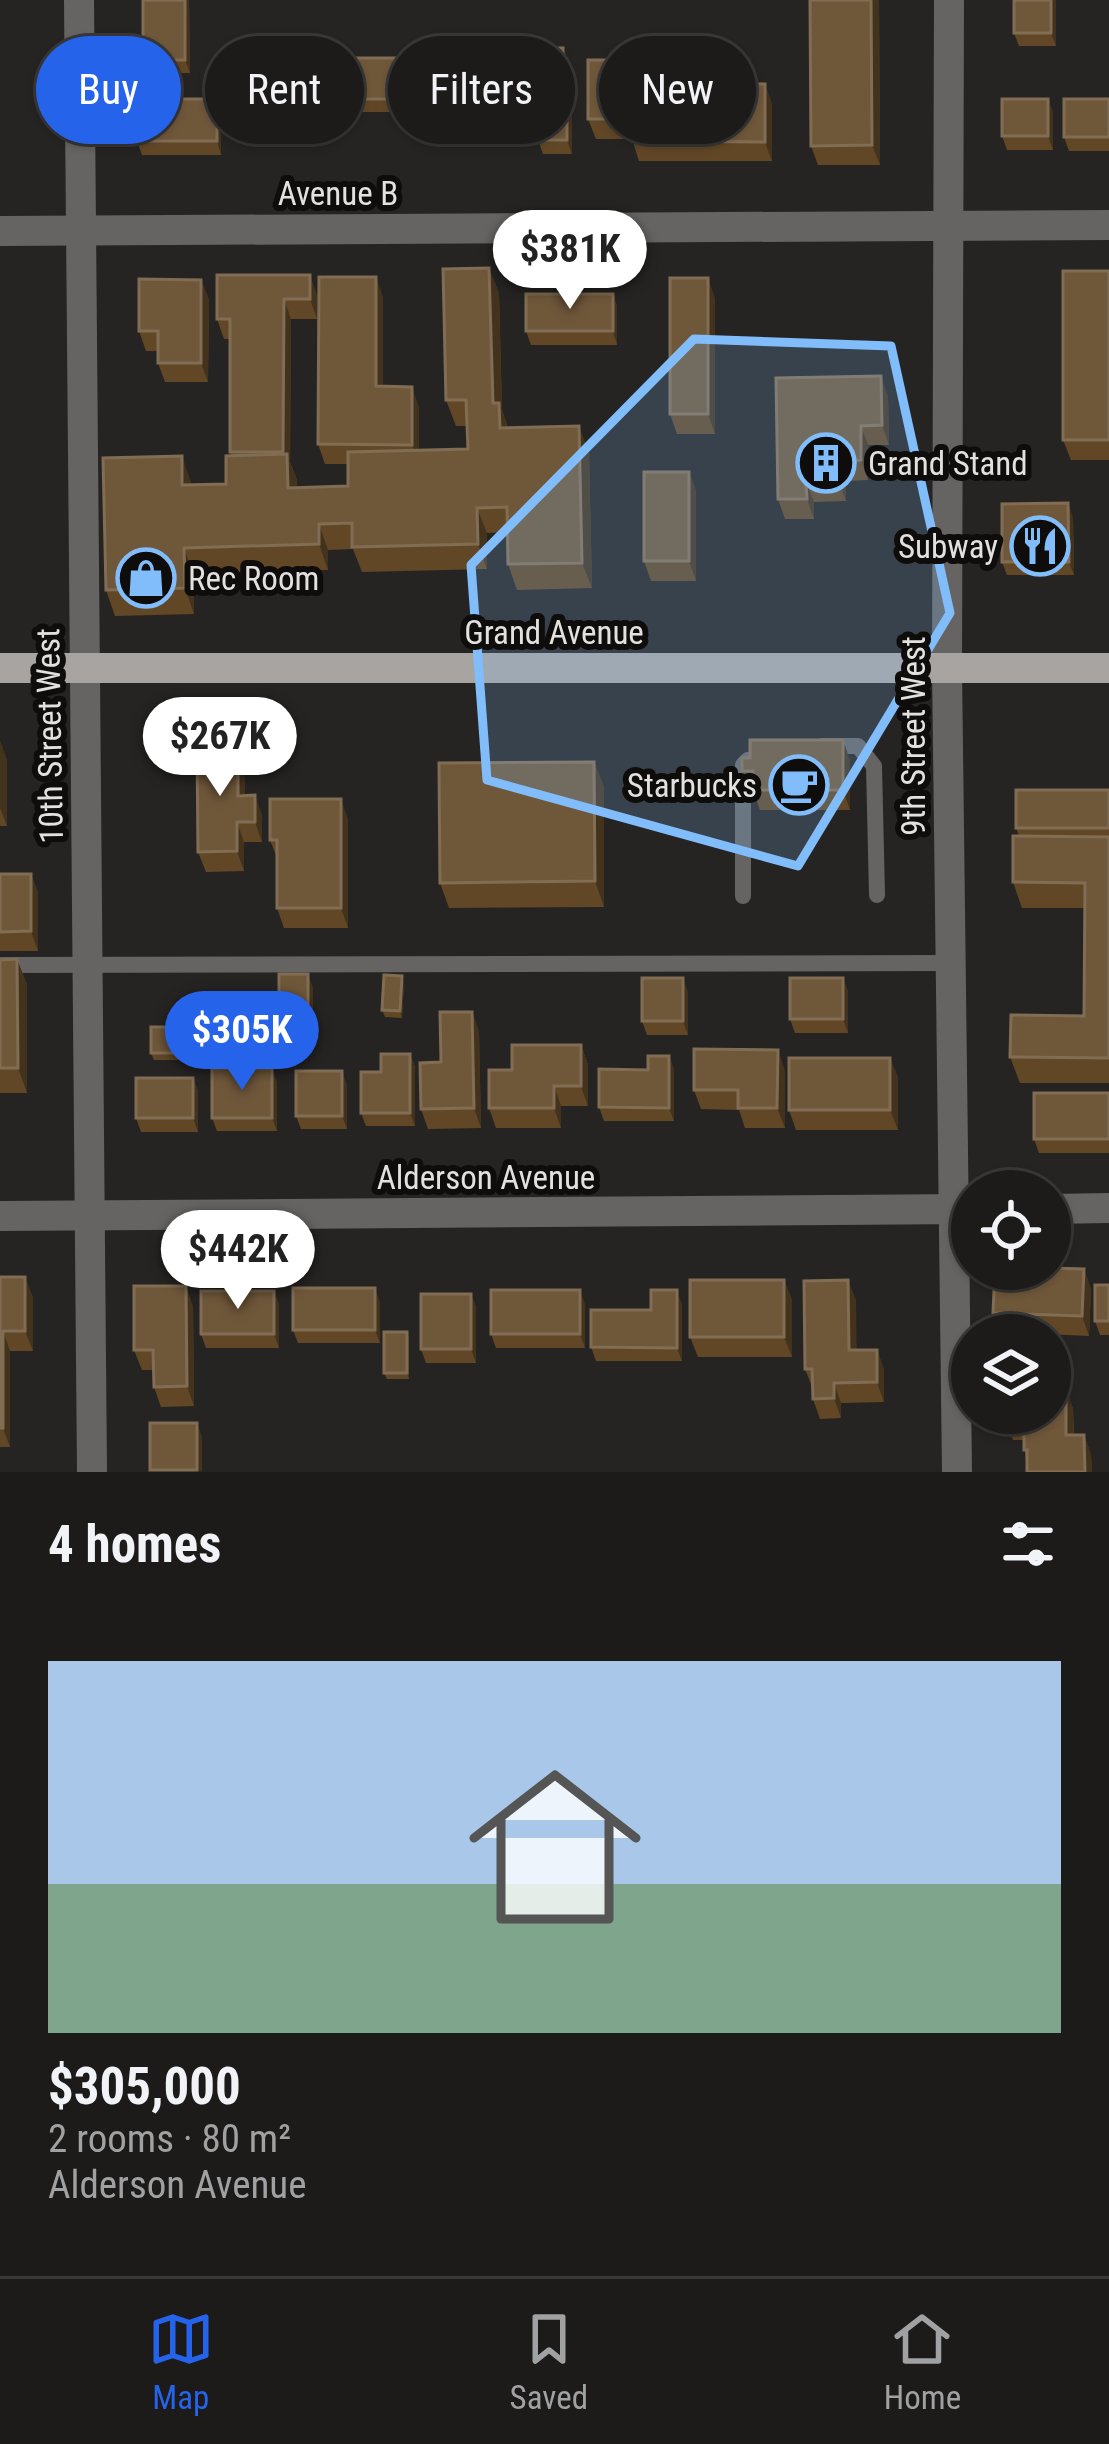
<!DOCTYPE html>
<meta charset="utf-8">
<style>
body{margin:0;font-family:"Roboto Condensed",sans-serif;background:#292827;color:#f1f3f6;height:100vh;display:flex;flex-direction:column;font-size:45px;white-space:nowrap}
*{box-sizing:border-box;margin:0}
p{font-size:39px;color:#a0a1a2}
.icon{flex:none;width:66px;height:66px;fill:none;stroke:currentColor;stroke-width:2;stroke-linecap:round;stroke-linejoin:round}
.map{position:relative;height:1472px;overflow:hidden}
.details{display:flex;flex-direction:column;background:#1c1b1a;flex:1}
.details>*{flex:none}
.top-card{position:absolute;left:36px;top:36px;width:1038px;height:108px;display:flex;gap:24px}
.buttons{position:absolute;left:951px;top:1170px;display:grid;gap:24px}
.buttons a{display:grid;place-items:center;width:120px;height:120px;border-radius:50%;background:#1c1b1a;box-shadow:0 3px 9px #0004,0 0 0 3px #3a3939;font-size:60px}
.price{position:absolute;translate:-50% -102px;padding:0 27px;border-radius:42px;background:#fff;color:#222;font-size:39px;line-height:78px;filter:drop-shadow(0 3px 6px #0008)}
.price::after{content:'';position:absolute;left:50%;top:72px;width:36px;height:27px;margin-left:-18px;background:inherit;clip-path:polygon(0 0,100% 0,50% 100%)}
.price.current{background:#2563eb;color:#fff}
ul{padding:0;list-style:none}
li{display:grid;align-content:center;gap:24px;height:636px;padding:0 48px}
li+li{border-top:3px solid #3a3939}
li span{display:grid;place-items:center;height:372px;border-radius:0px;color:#555}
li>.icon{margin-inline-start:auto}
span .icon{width:216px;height:216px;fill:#fffc;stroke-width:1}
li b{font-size:51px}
h2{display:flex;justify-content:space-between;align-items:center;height:144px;padding:0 48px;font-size:51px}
.pill{padding:0 42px;border-radius:54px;background:#1c1b1a;box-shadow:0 3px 9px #0004,0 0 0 3px #3a3939;font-size:42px;line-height:108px}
.pill.current{background:#2563eb;color:#fff}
.tab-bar{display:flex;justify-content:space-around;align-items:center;height:168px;border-top:3px solid #3a3939;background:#1c1b1a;font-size:33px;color:#a0a1a2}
.tab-bar a{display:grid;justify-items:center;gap:6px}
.tab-bar .current{color:#2563eb}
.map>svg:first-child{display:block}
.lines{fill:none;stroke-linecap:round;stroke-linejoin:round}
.lane{stroke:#656463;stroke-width:16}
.street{stroke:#656463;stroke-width:30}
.primary{stroke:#a7a4a2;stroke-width:30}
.wall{fill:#614726}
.shaded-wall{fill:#43321c}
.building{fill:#6f573a;stroke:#816d54;stroke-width:3}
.marked{fill:#80bdfa;fill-opacity:0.2;stroke:#80bdfa;stroke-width:9;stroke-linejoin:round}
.labels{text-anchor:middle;stroke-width:12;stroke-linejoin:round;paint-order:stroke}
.street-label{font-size:33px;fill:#e2e1df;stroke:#0e0d0c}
.poi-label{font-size:33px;fill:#e2e1df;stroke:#0e0d0c;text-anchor:start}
</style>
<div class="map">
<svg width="1109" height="1472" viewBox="0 0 1109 1472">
<rect width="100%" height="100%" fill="#262422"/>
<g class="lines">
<g class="lane">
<path d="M822 746H858L874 766 877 895"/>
<path d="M743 896V765L748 760"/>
<path d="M0 965 951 963"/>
</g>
<g class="street">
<path d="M79 0 92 1472"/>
<path d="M949 0 947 668 957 1472"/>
<path d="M0 231 1109 225"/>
<path d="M1050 1209 1109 1208"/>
<path d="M0 1216 972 1209"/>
</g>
<path class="primary" d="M0 668H1109"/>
</g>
<g class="wall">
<path d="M143 0H189L190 73H148L143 60Z"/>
<path d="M810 0H879L880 165H818L811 146Z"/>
<path d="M1056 0V46H1019L1014 33Z"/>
<path d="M489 45 494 58V112H451L446 99Z"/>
<path d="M563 48 568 61V107L572 117V154H543L538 140V109H512L507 96Z"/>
<path d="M313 58H335L340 72V111H266L261 98Z"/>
<path d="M423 58 428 72V112H353L348 99Z"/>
<path d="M632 60 639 83 772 103V161H639L632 139H596L588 119Z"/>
<path d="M217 99 221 112V155H142L137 141Z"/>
<path d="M1109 99V151H1069L1064 137Z"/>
<path d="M1053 112V150H1007L1002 136Z"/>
<path d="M489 268 499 294 502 410 508 428 589 452 592 588 517 590 508 564 507 532 487 533V569L362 572 353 549 328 550V570L193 573 194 614 115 616 106 590 191 482V485L226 484 231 456 230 339H224L217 319V275L317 295V319H291L290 462 297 480V488L348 486V464H325L318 444 383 297V386L419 407V450L468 449 467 426H456L446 400Z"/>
<path d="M1109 271V460H1071L1063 440Z"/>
<path d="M201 280 209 300 208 382H165L158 363V351H146L139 331Z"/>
<path d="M613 294 617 307V345H531L526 331Z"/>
<path d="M715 298V434H677L670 414Z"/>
<path d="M888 396 889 445H868V480L846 481V501L814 502V519H785L778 499Z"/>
<path d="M689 472 696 491V581H651L644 561Z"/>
<path d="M1073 517 1074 575H1007L1002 562Z"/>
<path d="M0 741 7 761V826H0Z"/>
<path d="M238 745 245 764V795L262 815V842H244V871L206 872 198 852Z"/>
<path d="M850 760V810H760L753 791H749L742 771Z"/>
<path d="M594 762 604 787V907L449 908 440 883Z"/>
<path d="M1109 790V1083H1020L1010 1057 1084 1016V908H1022L1013 882 1019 836 1016 828Z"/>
<path d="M348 819V928H284L277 908V858L270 840Z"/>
<path d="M0 874H31L38 893V951H0Z"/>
<path d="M17 959 27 985V1093H0V960Z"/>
<path d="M402 976 404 983 402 1018 385 1017 382 1010Z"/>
<path d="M843 978 848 992V1033H795L790 1019Z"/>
<path d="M313 988V1039H284L279 1025Z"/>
<path d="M688 992V1035H647L642 1021Z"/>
<path d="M472 1012 479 1032 481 1128 428 1129 421 1109 441 1062Z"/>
<path d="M180 1027 182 1034V1060H154L151 1053Z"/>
<path d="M581 1045 588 1065V1106H561V1128H496L489 1108 512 1070Z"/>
<path d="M410 1054 415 1067V1126H366L361 1113 381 1072Z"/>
<path d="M669 1056 674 1070V1121H604L599 1107 648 1070Z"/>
<path d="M890 1058 898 1078V1130H796L789 1110Z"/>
<path d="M785 1070V1128H745L739 1110 701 1109 694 1090Z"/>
<path d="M193 1078 198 1091V1132H141L136 1118Z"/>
<path d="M277 1082V1131H217L212 1118Z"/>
<path d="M347 1085V1129H301L296 1116Z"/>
<path d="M1109 1093V1153H1039L1034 1139Z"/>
<path d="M1084 1269 1091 1289 1089 1336 1000 1332 993 1313Z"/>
<path d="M0 1277 33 1297V1351H10V1447H0Z"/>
<path d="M784 1280 792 1300V1357H698L690 1337Z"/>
<path d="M1109 1285V1335H1100L1095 1321Z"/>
<path d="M471 1294 476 1307V1363H426L421 1349Z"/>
<path d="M856 1300V1350H877L884 1370V1402L841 1403V1418L820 1419 813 1399V1389L805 1369Z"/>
<path d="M380 1302V1343H298L293 1330Z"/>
<path d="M279 1304V1348H206L201 1334Z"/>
<path d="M585 1304V1348H496L491 1334Z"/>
<path d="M682 1304V1361H596L591 1347 651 1310Z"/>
<path d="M193 1306 194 1406 161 1407 154 1387 153 1370H142L134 1350Z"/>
<path d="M407 1332 409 1339V1379H387L384 1373Z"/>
<path d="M1066 1389 1073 1409 1074 1435H1084L1091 1455 1092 1472H1027L1024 1440H1013L1006 1420Z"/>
</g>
<g class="shaded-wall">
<path d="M185 0H189L190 73 185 60Z"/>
<path d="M871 0H879L880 165 872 145Z"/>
<path d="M1051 0H1056V46L1051 33Z"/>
<path d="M489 45 494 58V112L489 99Z"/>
<path d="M563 48 568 61V107L572 117V154L567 140V105L563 96Z"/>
<path d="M335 58 340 72V111L335 98Z"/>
<path d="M423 58 428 72V112L423 99Z"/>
<path d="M632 60 639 80V103L632 83Z"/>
<path d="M765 84 772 103V161L765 142Z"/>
<path d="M217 99 221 112V155L217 141Z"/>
<path d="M1048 99 1053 112V150L1048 136Z"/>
<path d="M489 268 499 294 502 410 508 429 509 454 493 403Z"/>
<path d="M310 275 317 295V319L310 299Z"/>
<path d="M376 277 383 297V406L376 386Z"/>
<path d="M708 278 715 298V434L708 414Z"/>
<path d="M201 280 209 300 208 382 201 363Z"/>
<path d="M613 294 617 307V345L613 331Z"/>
<path d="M284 299 291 319 290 462 297 480 298 513 288 488V466L283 452Z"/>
<path d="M881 376 888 396 889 445 882 425Z"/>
<path d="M412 387 419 407V465L412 445Z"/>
<path d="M579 426 589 452 592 588 582 563Z"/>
<path d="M861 426 868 445V480L861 460Z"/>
<path d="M182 456 191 482 192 510 182 485Z"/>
<path d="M839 461 846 481V501L839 482Z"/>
<path d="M689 472 696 491V581L689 561Z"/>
<path d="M806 482 814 502V519L807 499Z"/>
<path d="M1068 503 1073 517 1074 575 1069 562Z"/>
<path d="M477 508 487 533V569L478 544Z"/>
<path d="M319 524 328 550V570L319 544Z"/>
<path d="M184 548 193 573 194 614 185 588Z"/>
<path d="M843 740 850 760V810L843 790Z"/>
<path d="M0 741 7 761V826L0 808Z"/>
<path d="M238 745 245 764V816L238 796Z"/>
<path d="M594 762 604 787V907L595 881Z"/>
<path d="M255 795 262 815V842L255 822Z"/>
<path d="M341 799 348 819V928L341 908Z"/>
<path d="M237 822 244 842V871L237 851Z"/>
<path d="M31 874 38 893V951L31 931Z"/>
<path d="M17 959 27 985V1093L18 1068Z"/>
<path d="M308 974 313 988V1039L308 1025Z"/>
<path d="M402 976 404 983 402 1018 400 1011Z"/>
<path d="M683 978 688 992V1035L683 1021Z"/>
<path d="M843 978 848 992V1033L843 1019Z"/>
<path d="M472 1012 479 1032 481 1128 474 1108Z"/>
<path d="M581 1045 588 1065V1106L581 1086Z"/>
<path d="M778 1050 785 1070V1128L777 1108Z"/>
<path d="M410 1054 415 1067V1126L410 1113Z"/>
<path d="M669 1056 674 1070V1121L669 1108Z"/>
<path d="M890 1058 898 1078V1130L890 1110Z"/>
<path d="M272 1068 277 1082V1131L272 1118Z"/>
<path d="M342 1071 347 1085V1129L342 1116Z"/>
<path d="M193 1078 198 1091V1132L193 1118Z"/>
<path d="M554 1086 561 1106V1128L554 1108Z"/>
<path d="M1084 1269 1091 1289 1089 1336 1082 1316Z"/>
<path d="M25 1277 33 1297V1351L25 1331Z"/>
<path d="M784 1280 792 1300V1357L784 1337Z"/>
<path d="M848 1280 856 1300 857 1370 849 1350Z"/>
<path d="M186 1286 193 1306 194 1406 187 1386Z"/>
<path d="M375 1288 380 1302V1343L375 1330Z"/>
<path d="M580 1290 585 1304V1348L580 1334Z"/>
<path d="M677 1290 682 1304V1361L677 1348Z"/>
<path d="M274 1291 279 1304V1348L274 1334Z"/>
<path d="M471 1294 476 1307V1363L471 1349Z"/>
<path d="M3 1331 10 1351V1447L3 1428Z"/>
<path d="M407 1332 409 1339V1379L407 1373Z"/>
<path d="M877 1350 884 1370V1402L877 1382Z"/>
<path d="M834 1383 841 1403V1418L834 1398Z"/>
<path d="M1066 1389 1073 1409 1074 1455 1066 1435Z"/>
<path d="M197 1423 202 1437V1472L197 1470Z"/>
<path d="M1084 1435 1091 1455 1092 1472H1085Z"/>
</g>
<g class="building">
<rect x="143" y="0" width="42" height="60"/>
<path d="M810 0H871L872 145 811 146Z"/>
<rect x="1014" y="0" width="37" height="33"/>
<path d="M261 45H308V58H335V98H261Z"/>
<rect x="446" y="45" width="43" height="54"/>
<rect x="507" y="48" width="56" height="48"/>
<rect x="348" y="58" width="75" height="41"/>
<path d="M588 60H632V83L765 84V142L632 141V119H588Z"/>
<rect x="137" y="99" width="80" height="42"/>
<rect x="1002" y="99" width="46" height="37"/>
<rect x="1064" y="99" width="45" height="38"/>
<rect x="538" y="103" width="29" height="37"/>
<path d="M489 268 493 403H499L500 428 579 426 582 563 508 564 507 507 477 508 478 544 352 547V523L319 524V544L184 548 185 588 106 590 103 458 182 456V485L226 484V456L287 454 288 488 348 486V452L468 449 466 400H446L443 269Z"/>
<rect x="1063" y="271" width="46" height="169"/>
<path d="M217 275H310V299H284L283 452H230V319H217Z"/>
<path d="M319 277H376V386L412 387V445L318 444Z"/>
<rect x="670" y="278" width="38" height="136"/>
<path d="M139 279 201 280V363H158V331H139Z"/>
<rect x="526" y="294" width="87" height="37"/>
<path d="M881 376 882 425 861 426V460L839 461V482H806L807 499H778L776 378Z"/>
<rect x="644" y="472" width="45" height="89"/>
<path d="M1068 503 1069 562H1002V504Z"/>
<path d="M750 740H843V790H753V771H742V758H750Z"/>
<path d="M238 745V796L255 795V822H237V851L198 852 197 746Z"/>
<path d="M594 762 595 881 440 883 439 763Z"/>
<rect x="1016" y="790" width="93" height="38"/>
<path d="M270 799H341V908H277V840H270Z"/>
<path d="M1013 836 1109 837V1058L1010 1057 1011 1015 1084 1016 1085 883 1013 882Z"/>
<path d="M0 874H31V931L0 932Z"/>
<path d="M17 959 18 1068H0V960Z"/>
<rect x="279" y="974" width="29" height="51"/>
<path d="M384 975 402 976 400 1011 382 1010Z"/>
<rect x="642" y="978" width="41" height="43"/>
<rect x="790" y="978" width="53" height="41"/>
<path d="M440 1012H472L474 1108 421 1109 420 1063 441 1062Z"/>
<rect x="151" y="1027" width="29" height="26"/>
<path d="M512 1045H581V1086H554V1108H489V1070H512Z"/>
<path d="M694 1049 778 1050 777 1108H738V1090H694Z"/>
<path d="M381 1054H410V1113H361V1072H381Z"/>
<path d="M648 1056H669V1108L599 1107V1069L648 1070Z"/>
<rect x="789" y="1058" width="101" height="52"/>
<rect x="212" y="1068" width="60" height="50"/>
<rect x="296" y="1071" width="46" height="45"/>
<rect x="136" y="1078" width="57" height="40"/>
<rect x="1034" y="1093" width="75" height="46"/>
<path d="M1050 1268 1084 1269 1082 1316 993 1313 995 1269Z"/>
<path d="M0 1277H25V1331H3V1428H0Z"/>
<rect x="690" y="1280" width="94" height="57"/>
<path d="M848 1280 849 1350H877V1382L834 1383V1398L813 1399 812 1369H805L804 1281Z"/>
<rect x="1095" y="1285" width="14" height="36"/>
<path d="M134 1286H186L187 1386 154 1387 153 1350H134Z"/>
<rect x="293" y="1288" width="82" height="42"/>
<rect x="491" y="1290" width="89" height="44"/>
<path d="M651 1290H677V1348L591 1347V1310H651Z"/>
<rect x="201" y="1291" width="73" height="43"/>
<rect x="421" y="1294" width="50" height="55"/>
<rect x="384" y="1332" width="23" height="41"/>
<path d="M1050 1389H1066V1435H1084L1085 1472H1027V1450H1024V1420H1006V1413H1050Z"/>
<rect x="150" y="1423" width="47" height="47"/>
</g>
<path class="marked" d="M694 339 891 346 950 613 798 866 487 780 471 565Z"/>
<defs>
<g id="building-ring" transform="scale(3)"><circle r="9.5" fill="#0e0d0c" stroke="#80bdfa" stroke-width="1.5"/><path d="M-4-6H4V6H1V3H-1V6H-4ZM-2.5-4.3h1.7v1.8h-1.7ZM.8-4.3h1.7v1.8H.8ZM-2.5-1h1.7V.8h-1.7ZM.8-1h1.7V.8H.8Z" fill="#80bdfa"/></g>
<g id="restaurant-ring" transform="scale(3)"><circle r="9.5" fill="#0e0d0c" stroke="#80bdfa" stroke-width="1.5"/><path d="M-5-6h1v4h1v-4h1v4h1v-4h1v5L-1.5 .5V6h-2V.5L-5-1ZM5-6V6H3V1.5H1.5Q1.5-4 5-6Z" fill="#80bdfa"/></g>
<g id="shop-ring" transform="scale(3)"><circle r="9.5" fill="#0e0d0c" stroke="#80bdfa" stroke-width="1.5"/><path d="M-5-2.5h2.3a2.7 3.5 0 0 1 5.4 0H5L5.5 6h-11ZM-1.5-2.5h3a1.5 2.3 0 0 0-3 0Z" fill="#80bdfa"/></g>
<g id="cafe-ring" transform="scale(3)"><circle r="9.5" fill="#0e0d0c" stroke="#80bdfa" stroke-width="1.5"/><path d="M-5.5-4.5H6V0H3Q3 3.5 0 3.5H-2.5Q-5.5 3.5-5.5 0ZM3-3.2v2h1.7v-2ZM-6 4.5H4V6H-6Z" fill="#80bdfa"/></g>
</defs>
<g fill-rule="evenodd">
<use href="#building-ring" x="826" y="463"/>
<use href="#restaurant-ring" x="1040" y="546"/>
<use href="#shop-ring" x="146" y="578"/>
<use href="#cafe-ring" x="799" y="785"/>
</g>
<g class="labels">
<g class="street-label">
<text x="338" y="205">Avenue B</text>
<text x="554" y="644">Grand Avenue</text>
<text transform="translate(49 736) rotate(-91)" y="12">10th Street West</text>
<text transform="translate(913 736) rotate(-90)" y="12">9th Street West</text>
<text x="486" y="1189">Alderson Avenue</text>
</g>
<g class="poi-label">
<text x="868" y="475">Grand Stand</text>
<text x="998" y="558" text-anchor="end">Subway</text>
<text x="188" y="590">Rec Room</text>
<text x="757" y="797" text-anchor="end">Starbucks</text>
</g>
</g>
</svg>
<div class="buttons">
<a><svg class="icon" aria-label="locate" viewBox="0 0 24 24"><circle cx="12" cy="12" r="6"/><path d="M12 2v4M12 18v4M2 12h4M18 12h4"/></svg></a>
<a><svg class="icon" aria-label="layers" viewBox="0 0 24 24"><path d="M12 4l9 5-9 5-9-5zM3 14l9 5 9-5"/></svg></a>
</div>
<b class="price" style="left:570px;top:312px">$381K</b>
<b class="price" style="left:220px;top:799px">$267K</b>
<b class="price current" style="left:242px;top:1093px">$305K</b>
<b class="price" style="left:238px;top:1312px">$442K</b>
<div class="top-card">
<a class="pill current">Buy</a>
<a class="pill">Rent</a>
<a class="pill">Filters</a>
<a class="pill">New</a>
</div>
</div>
<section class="details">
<h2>4 homes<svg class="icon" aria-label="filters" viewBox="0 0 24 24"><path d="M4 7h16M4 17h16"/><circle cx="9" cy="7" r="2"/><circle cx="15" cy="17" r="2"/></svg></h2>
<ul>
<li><span style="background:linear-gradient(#a9c7e8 60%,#7fa58c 0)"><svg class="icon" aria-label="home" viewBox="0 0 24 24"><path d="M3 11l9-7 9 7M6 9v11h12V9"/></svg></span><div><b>$305,000</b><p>2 rooms · 80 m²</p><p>Alderson Avenue</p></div></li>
</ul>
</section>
<nav class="tab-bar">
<a class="current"><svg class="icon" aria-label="map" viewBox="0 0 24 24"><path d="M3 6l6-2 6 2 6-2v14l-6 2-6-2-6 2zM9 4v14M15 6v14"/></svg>Map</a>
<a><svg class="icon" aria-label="saved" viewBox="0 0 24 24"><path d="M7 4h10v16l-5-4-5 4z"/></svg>Saved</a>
<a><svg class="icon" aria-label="home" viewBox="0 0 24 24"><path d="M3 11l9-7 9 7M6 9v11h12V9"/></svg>Home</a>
</nav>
